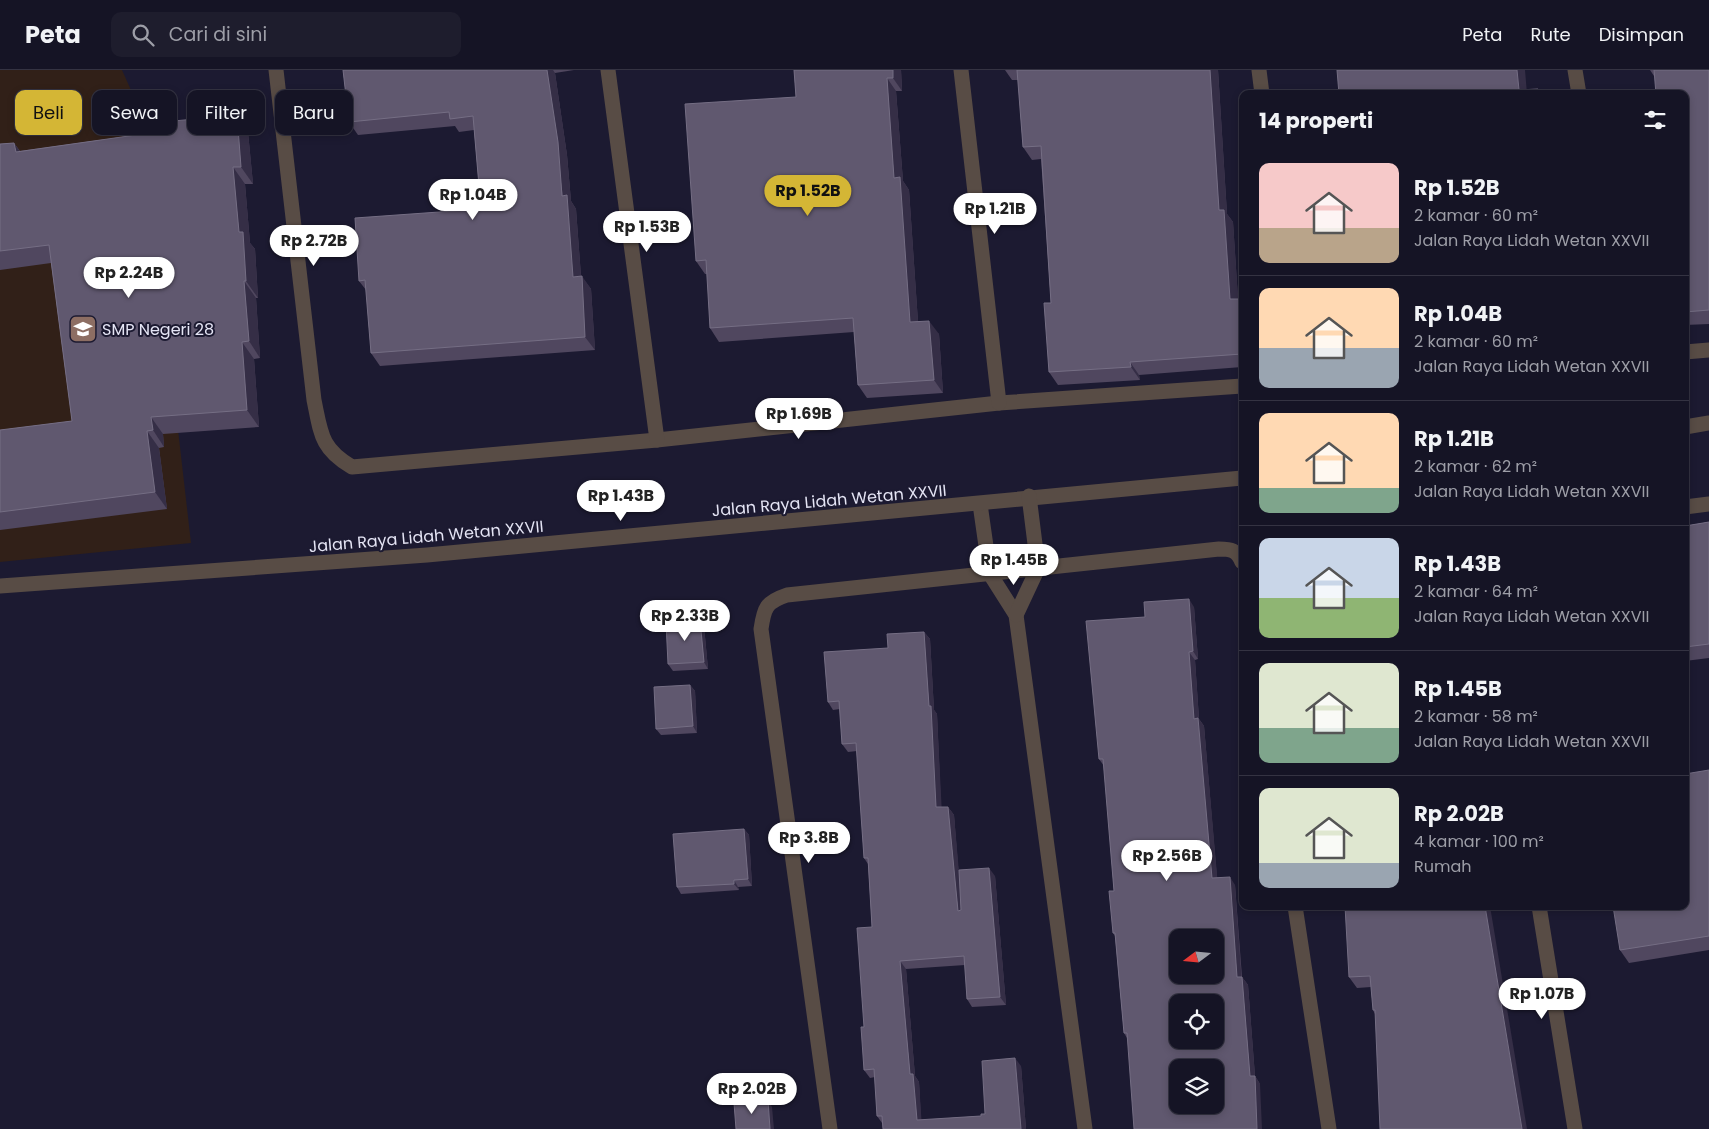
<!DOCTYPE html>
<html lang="id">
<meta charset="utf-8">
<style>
body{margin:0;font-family:Poppins,sans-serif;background:#1e1d2d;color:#f1f3f6;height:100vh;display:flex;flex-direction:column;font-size:19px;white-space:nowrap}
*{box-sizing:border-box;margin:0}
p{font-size:16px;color:#9d9ea7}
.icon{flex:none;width:28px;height:28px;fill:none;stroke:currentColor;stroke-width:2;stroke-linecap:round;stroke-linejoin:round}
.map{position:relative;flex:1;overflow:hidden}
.panel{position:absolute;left:1239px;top:20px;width:450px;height:820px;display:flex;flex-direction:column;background:#151425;border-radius:10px;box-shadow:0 2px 8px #0003,0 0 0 1px #343342}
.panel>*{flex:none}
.top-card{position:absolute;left:15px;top:20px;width:475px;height:45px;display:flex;gap:10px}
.needle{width:32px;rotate:254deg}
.controls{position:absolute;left:1169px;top:859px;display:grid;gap:10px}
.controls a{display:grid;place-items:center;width:55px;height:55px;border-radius:10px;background:#151425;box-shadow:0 2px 8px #0003,0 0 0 1px #343342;font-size:25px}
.price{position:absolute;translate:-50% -42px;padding:0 11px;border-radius:18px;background:#fff;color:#222;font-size:16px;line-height:32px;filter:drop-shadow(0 1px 2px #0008)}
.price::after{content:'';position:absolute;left:50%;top:30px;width:15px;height:11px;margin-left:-8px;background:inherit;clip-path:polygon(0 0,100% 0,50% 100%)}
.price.selected{background:#d4b635;color:#111}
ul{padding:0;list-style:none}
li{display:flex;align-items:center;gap:15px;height:125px;padding:0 20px}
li+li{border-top:1px solid #343342}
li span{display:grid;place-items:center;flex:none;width:140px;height:100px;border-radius:10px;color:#555}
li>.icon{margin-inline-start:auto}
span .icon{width:60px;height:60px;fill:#fffc;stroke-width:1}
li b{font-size:21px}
h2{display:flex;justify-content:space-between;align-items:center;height:60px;padding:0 20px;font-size:21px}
.pill{padding:0 18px;border-radius:10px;background:#151425;box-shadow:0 2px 8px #0003,0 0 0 1px #343342;font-size:18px;line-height:45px}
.pill.selected{background:#d4b635;color:#111}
header{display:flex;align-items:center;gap:30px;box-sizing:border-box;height:70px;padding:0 25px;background:#151425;border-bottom:1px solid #343342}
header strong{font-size:24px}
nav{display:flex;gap:28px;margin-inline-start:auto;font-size:18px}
.search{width:350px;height:45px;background:#1e1d2d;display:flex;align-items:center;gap:12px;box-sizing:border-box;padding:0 18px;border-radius:10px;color:#9d9ea7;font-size:19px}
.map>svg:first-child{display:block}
.education{fill:#312018}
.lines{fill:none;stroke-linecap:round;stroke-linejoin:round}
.street{stroke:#584c45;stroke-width:15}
.wall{fill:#50475f}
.shaded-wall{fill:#352e46}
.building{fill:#60586f;stroke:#756e84;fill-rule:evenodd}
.labels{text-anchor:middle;stroke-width:4;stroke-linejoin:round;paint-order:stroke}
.poi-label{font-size:16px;fill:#e5e5f5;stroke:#1c1a31;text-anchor:start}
.street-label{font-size:16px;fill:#e5e5f5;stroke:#1c1a31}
</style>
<header>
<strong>Peta</strong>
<div class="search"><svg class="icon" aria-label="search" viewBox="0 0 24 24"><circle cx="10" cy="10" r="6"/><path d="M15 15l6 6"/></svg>Cari di sini</div>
<nav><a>Peta</a><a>Rute</a><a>Disimpan</a></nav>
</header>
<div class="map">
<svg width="1709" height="1059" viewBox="0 0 1709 1059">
<rect width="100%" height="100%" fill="#1c1a31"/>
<path class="education" d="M0 0H122L142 45 191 473 0 492Z"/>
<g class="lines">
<g class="street">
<path d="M276 0 314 330C321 364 321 379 352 397L657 370 999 333 1242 316"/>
<path d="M608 0 657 370"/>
<path d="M961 0 999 333"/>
<path d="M1259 0 1262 24"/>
<path d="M1575 0 1579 24"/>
<path d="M1685 282 1709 280"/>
<path d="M1685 357 1709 353"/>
<path d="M980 434 990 504 1016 545 1085 1059"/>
<path d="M1685 437 1709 434"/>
<path d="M0 516 427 485 1242 408"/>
<path d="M1016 545 1038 498 1029 426"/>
<path d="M1295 836 1329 1059"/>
<path d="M1539 836 1575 1059"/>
<path d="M830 1059 761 559C764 538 766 532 787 525L1219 479C1231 479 1237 480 1242 492"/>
</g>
</g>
<g class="wall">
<path d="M343 0H574L555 3 567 85 571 131 576 139 581 206 591 219 595 280 380 296 371 283 366 220 359 211 481 139 474 60 459 62 455 56 358 65 349 52Z"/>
<path d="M794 0H901L902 21H896L903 111 909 120 918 252 939 264 943 323 867 328 858 315 854 262 719 272 710 258 707 204H705L696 191 796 27Z"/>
<path d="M1005 0H1218L1227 144 1233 152 1238 229H1242V297L1139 305 1140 310 1058 315 1049 302 1051 233 1041 89 1032 90 1023 77 1018 10H1012Z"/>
<path d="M1650 0H1709V254L1685 255V24L1654 6Z"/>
<path d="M237 45 248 62 253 114H245L250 173 255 179 258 228H256L260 288 254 289 259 357 163 364 164 377 159 378 167 439 0 460V360L72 351 51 193 0 200V74L14 73 20 81 164 61Z"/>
<path d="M1709 452V588L1685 591V456Z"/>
<path d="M1194 537 1198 589 1195 590 1199 649 1204 656 1217 808 1235 815 1242 907 1248 915 1255 1006 1260 1014 1127 968 1124 963 1115 866 1113 863 1114 821 1104 696 1099 689 1145 547Z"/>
<path d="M704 556 708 599 673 601 668 594Z"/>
<path d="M924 562 930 569 934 640 937 644 941 737H948L954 745 959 808 995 806 1006 935 972 937 967 929 965 895 906 899 915 1006 919 1012 921 1050 981 1046 985 1044 1021 996 1026 1059H883L882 1053 877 1046 875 1007 870 1008 864 1000V957L872 857 868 794 864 788 857 681 848 682 842 674 840 639 833 640 828 632 888 578Z"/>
<path d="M690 615 695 621 697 663 661 665 656 659Z"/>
<path d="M1709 700V880L1629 893 1620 880Z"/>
<path d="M744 759 749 765 752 816 738 817 739 820 681 824 677 817Z"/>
<path d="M1490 836 1375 944 1373 940 1371 917 1357 918 1349 907Z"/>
</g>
<g class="shaded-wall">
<path d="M547 0H553L555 3 567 85 571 131 576 139 582 220 573 207Z"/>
<path d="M893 0H901L902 21 893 8Z"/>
<path d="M1210 0H1218L1227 144 1233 152 1239 242 1230 229 1219 140Z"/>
<path d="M1517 0H1525L1527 24 1519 20Z"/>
<path d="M887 8 896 21 903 111 909 120 919 266 910 252 894 108Z"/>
<path d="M237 45 248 62 253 114 241 97Z"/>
<path d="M14 73 26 90 16 82Z"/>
<path d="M233 97 245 114 250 173 255 179 258 228 246 211 239 162Z"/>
<path d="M582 206 591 219 595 280 585 267Z"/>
<path d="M244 211 256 228 260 288 249 271Z"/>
<path d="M929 251 939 264 943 323 934 310Z"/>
<path d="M242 272 254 289 259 357 247 340Z"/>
<path d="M1130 292 1139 305 1140 310 1131 297Z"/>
<path d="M151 347 163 364 164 377 153 360Z"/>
<path d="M147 361 159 378 167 439 155 422Z"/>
<path d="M1189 529 1194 537 1198 589 1193 581Z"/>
<path d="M700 550 704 556 708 599 704 592Z"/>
<path d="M924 562 930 569 934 640 937 644 942 745 936 737 929 636Z"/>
<path d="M1189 582 1195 590 1199 649 1204 656 1218 816 1212 808 1194 649Z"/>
<path d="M690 615 695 621 697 663 693 656Z"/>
<path d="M948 737 954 745 963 848 958 841Z"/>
<path d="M744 759 749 765 752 816 748 809Z"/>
<path d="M989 798 995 806 1006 935 1000 927Z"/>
<path d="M1230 807 1235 815 1242 915 1237 907Z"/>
<path d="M734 810 738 817 739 820 734 814Z"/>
<path d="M1485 836H1490L1527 1059H1522Z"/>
<path d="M900 891 906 899 915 1006 919 1012 922 1058 917 1050 910 1004Z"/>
<path d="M1242 907 1248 915 1255 1006 1260 1014 1262 1059H1257L1250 1006Z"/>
<path d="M1015 988 1021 996 1026 1059H1021Z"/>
<path d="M768 1030 772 1037 774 1059H770Z"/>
</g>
<g class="building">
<path d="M343 0H547L558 72 562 126 567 125 573 207 582 206 585 267 371 283 365 210 359 211 355 148 481 139 473 46 450 49 449 42 349 52Z"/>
<path d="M794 0H893V8H887L894 108 900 107 910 252 929 251 934 310 858 315 853 248 710 258 706 190 696 191 685 34 796 27Z"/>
<path d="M1017 0H1210L1219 140H1224L1230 229H1242V284L1130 292 1131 297 1049 302 1044 233H1051L1041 76 1023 77Z"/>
<path d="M1337 0H1517L1519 20 1538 19 1539 24H1339Z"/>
<path d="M1654 0H1709V240L1685 242V24H1656Z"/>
<path d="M237 45 241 97H233L239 162H243L246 211H244L249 271 242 272 247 340 151 347 153 360 147 361 155 422 0 442V360L72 351 49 175 0 181V74L14 73 16 82 164 61 163 52Z"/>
<path d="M1709 452V574L1685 577V456Z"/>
<path d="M1189 529 1193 581 1189 582 1194 649 1198 648 1212 808 1230 807 1237 907H1242L1250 1006H1255L1257 1059H1134L1127 963H1124L1115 863H1113L1109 821H1114L1103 689H1099L1086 551 1145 547 1144 532ZM1178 868H1215V905H1178ZM1178 932H1215V970H1178ZM1178 998H1215V1035H1178Z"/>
<path d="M700 550 704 592 668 594 666 552Z"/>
<path d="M924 562 929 636H931L936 737H948L958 841 961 840 959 800 989 798 1000 927 967 929 964 886 900 891 910 1004H913L917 1050 981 1046V1044H985L982 991 1015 988 1021 1059H883L882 1046H877L874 999 864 1000 861 957H864L857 858 872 857 868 788H864L856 673 842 674 839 631 828 632 824 582 888 578 887 564Z"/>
<path d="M690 615 693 656 656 659 654 617Z"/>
<path d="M1709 700V866L1620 880 1613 836H1685V704Z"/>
<path d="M744 759 748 809 734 810V814L677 817 673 764Z"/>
<path d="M1345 836H1485L1522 1059H1380L1375 940H1373L1370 906 1349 907Z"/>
<path d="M768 1030 770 1059H736L734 1033Z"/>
</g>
<defs>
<g id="school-square" transform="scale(1.4375)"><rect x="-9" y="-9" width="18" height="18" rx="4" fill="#8d6e63" stroke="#1c1a31"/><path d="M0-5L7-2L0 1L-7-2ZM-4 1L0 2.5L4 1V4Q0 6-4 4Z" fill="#fff"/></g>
</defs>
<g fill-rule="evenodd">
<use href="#school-square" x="83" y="259"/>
</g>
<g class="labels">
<g class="poi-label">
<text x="102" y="265">SMP Negeri 28</text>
</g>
<g class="street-label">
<text transform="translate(829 430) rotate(-5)" y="6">Jalan Raya Lidah Wetan XXVII</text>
<text transform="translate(426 466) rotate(-5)" y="6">Jalan Raya Lidah Wetan XXVII</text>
</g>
</g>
</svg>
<div class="controls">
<a><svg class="needle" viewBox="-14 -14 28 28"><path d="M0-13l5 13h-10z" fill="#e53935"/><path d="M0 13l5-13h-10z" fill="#9d9ea7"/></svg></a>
<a><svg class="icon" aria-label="locate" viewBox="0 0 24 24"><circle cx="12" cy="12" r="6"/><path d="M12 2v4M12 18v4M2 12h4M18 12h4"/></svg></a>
<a><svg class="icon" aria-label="layers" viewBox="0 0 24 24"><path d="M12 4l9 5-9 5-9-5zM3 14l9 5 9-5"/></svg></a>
</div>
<b class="price selected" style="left:808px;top:147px">Rp 1.52B</b>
<b class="price" style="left:473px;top:151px">Rp 1.04B</b>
<b class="price" style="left:995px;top:165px">Rp 1.21B</b>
<b class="price" style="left:647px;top:183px">Rp 1.53B</b>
<b class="price" style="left:314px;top:197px">Rp 2.72B</b>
<b class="price" style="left:129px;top:229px">Rp 2.24B</b>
<b class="price" style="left:799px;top:370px">Rp 1.69B</b>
<b class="price" style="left:621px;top:452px">Rp 1.43B</b>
<b class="price" style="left:1014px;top:516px">Rp 1.45B</b>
<b class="price" style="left:685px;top:572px">Rp 2.33B</b>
<b class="price" style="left:809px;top:794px">Rp 3.8B</b>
<b class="price" style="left:1167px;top:812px">Rp 2.56B</b>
<b class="price" style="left:1542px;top:950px">Rp 1.07B</b>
<b class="price" style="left:752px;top:1045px">Rp 2.02B</b>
<div class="top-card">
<a class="pill selected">Beli</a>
<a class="pill">Sewa</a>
<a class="pill">Filter</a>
<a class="pill">Baru</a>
</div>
<section class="panel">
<h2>14 properti<svg class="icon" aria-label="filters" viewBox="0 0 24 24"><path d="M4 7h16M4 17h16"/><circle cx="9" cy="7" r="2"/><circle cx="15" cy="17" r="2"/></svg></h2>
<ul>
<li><span style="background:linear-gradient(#f6c9c9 65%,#b9a48a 0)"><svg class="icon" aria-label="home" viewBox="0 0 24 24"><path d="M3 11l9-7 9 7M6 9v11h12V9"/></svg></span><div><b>Rp 1.52B</b><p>2 kamar · 60 m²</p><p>Jalan Raya Lidah Wetan XXVII</p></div></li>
<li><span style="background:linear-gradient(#ffd9b3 60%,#9aa5b1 0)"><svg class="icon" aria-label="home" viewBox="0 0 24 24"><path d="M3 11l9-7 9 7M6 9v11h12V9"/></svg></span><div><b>Rp 1.04B</b><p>2 kamar · 60 m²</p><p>Jalan Raya Lidah Wetan XXVII</p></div></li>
<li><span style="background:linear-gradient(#ffd9b3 75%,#7fa58c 0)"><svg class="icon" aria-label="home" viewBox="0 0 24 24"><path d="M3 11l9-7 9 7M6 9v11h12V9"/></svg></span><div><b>Rp 1.21B</b><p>2 kamar · 62 m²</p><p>Jalan Raya Lidah Wetan XXVII</p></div></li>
<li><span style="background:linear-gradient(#c9d6e8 60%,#8fb573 0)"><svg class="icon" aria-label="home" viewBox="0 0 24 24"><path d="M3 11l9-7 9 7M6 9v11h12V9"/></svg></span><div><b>Rp 1.43B</b><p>2 kamar · 64 m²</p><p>Jalan Raya Lidah Wetan XXVII</p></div></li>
<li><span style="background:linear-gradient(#dfe7d0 65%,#7fa58c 0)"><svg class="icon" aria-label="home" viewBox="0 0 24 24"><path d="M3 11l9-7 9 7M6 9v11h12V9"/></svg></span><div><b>Rp 1.45B</b><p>2 kamar · 58 m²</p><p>Jalan Raya Lidah Wetan XXVII</p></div></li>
<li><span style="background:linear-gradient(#dfe7d0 75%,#9aa5b1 0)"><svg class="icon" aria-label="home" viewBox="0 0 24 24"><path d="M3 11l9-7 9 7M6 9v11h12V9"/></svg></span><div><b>Rp 2.02B</b><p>4 kamar · 100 m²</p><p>Rumah</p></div></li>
</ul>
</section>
</div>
